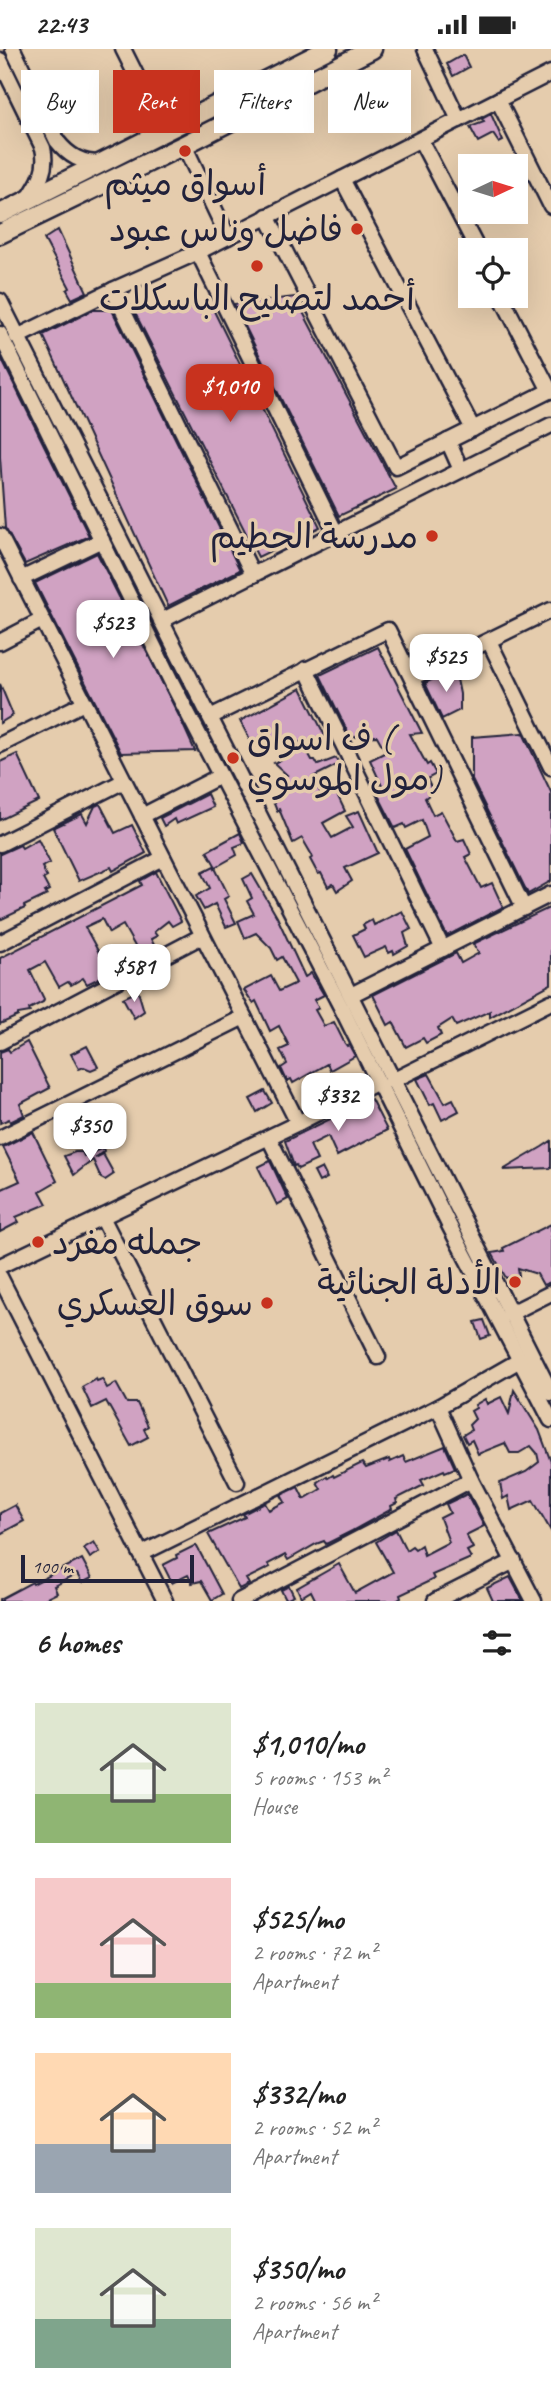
<!DOCTYPE html>
<meta charset="utf-8">
<style>
body{margin:0;font-family:Caveat,"Playpen Sans Arabic",sans-serif;background:#f6f6f6;color:#222;height:100vh;display:flex;flex-direction:column;font-size:26px;white-space:nowrap}
*{box-sizing:border-box;margin:0}
p{font-size:23px;color:#767676}
.icon{flex:none;width:38px;height:38px;fill:none;stroke:currentColor;stroke-width:2;stroke-linecap:round;stroke-linejoin:round}
.map{position:relative;height:1552px;overflow:hidden}
.sheet{display:flex;flex-direction:column;background:#fff;flex:1}
.sheet>*{flex:none}
.top-card{position:absolute;left:21px;top:21px;width:509px;height:63px;display:flex;gap:14px}
.needle{width:46px;rotate:86deg}
.controls{position:absolute;left:458px;top:105px;display:grid;gap:14px}
.controls a{display:grid;place-items:center;width:70px;height:70px;border-radius:0px;background:#fff;box-shadow:0 7px 28px #0002;font-size:35px}
.scale{position:absolute;left:21px;bottom:18px;width:173px;box-sizing:border-box;padding-left:7px;border:4px solid #22223b;border-top:0;font-size:19px;line-height:24px;white-space:nowrap;color:#22223b;-webkit-text-stroke:5px #e5ccad;paint-order:stroke}
.price{position:absolute;translate:-50% -60px;padding:0 16px;border-radius:14px;background:#fff;color:#222;font-size:23px;line-height:46px;filter:drop-shadow(0 2px 4px #0008)}
.price::after{content:'';position:absolute;left:50%;top:42px;width:21px;height:16px;margin-left:-10px;background:inherit;clip-path:polygon(0 0,100% 0,50% 100%)}
.price.active{background:#c8321e;color:#fff}
ul{padding:0;list-style:none}
li{display:flex;align-items:center;gap:21px;height:175px;padding:0 35px}
li span{display:grid;place-items:center;flex:none;width:196px;height:140px;border-radius:0px;color:#555}
li>.icon{margin-inline-start:auto}
span .icon{width:84px;height:84px;fill:#fffc;stroke-width:1}
li b{font-size:30px}
h2{display:flex;justify-content:space-between;align-items:center;height:84px;padding:0 35px;font-size:30px}
.tag{padding:0 24px;border-radius:0px;background:#fff;box-shadow:0 7px 28px #0002;font-size:24px;line-height:63px}
.tag.active{background:#c8321e;color:#fff}
.status{display:flex;justify-content:space-between;align-items:center;height:49px;padding:0 35px;background:#fff;direction:ltr}
.status svg{height:19px;fill:currentColor}
.map>svg:first-child{display:block}
.building{fill:#d0a2c2;stroke:#22223b;stroke-width:2}
.lines{fill:none;stroke-linecap:round;stroke-linejoin:round}
.minor-casing{stroke:#22223b;stroke-width:19}
.major-casing{stroke:#22223b;stroke-width:23}
.minor{stroke:#e5ccad;stroke-width:14}
.major{stroke:#e5ccad;stroke-width:18}
.poi-dot{fill:#c8321e;stroke:#e5ccad;stroke-width:2.5}
.labels{text-anchor:middle;stroke-width:7;stroke-linejoin:round;paint-order:stroke}
.poi-label{font-size:35px;fill:#22223b;stroke:#e5ccad;text-anchor:end}
</style>
<div class="status"><b>22:43</b><svg viewBox="0 0 49 12"><path d="M0 12V9h3v3zM5 12V6h3v6zM10 12V3h3v9zM15 12V0h3v12zM26 1h20v11H26zM47 4h2v5h-2z"/></svg></div>
<div class="map">
<svg width="551" height="1552" viewBox="0 0 551 1552">
<rect width="100%" height="100%" fill="#e5ccad"/>
<filter id="ink" filterUnits="userSpaceOnUse"><feTurbulence type="fractalNoise" baseFrequency=".0143" numOctaves="2"/><feDisplacementMap in="SourceGraphic" scale="14" xChannelSelector="R" yChannelSelector="G"/><feConvolveMatrix kernelMatrix="1 2 1 2 8 2 1 2 1" color-interpolation-filters="sRGB"/></filter>
<g filter="url(#ink)">
<g class="building">
<path d="M463 6 469 18 453 27 447 15Z"/>
<path d="M491 65 503 92 499 94 493 85 478 93 470 78 484 73 482 70Z"/>
<path d="M58 181 87 243 72 250 67 241 70 239 44 190Z"/>
<path d="M295 248 396 440 339 467 234 255Z"/>
<path d="M211 256 320 478 258 508 134 262Z"/>
<path d="M93 261H112L240 521 168 557 43 286Z"/>
<path d="M0 307 89 487 25 515 5 479 0 408Z"/>
<path d="M97 504 180 669 195 702 121 704 35 534Z"/>
<path d="M378 598 422 684 410 685 427 716 430 714 436 725 427 730 433 743 425 749 433 766 441 762 457 792 464 790 471 805 465 808 481 839 492 834 503 858 447 887 405 800 428 788 422 771 406 779 404 775 395 779 375 740 382 737 370 711 386 703 377 687 350 688 320 626Z"/>
<path d="M455 620 460 645V661L442 670 425 634Z"/>
<path d="M0 635 13 666 0 674Z"/>
<path d="M301 639 327 691 253 697 240 672Z"/>
<path d="M523 684 551 743V832L528 845 472 731V688Z"/>
<path d="M305 698 312 711H315L318 716 336 709 339 715 313 728 321 745 334 739 345 762 323 774 332 789 353 778 346 767 359 762 378 804 345 819 352 832 337 842 333 835 328 838 321 824 318 825 310 810 313 808 302 789 293 794 279 760 277 762 272 750 281 746 275 732 287 726 274 714Z"/>
<path d="M17 705 39 752 0 771V713Z"/>
<path d="M207 745 213 758 176 775 174 770 164 777 160 769Z"/>
<path d="M100 755 115 784 132 776 146 804 113 822 111 818 79 832 53 779 82 765 87 774 95 757Z"/>
<path d="M240 784 244 794 234 798 237 806 216 818 207 802Z"/>
<path d="M38 790 50 814 42 818 47 828 43 830 49 841 45 843 47 846 24 857 25 859 0 871V805L20 796 22 799Z"/>
<path d="M214 817 229 847 224 850 236 874 226 878 215 855 204 861 196 847 210 839 202 823Z"/>
<path d="M156 823 181 872 172 877 168 872 154 883 157 887 151 890 156 900 141 908 123 876 109 884 102 870 85 878 110 924 87 935 83 929 71 936 68 933 59 938 45 913 30 921 44 950 43 953 29 960 30 963 18 965V967L0 975V909L142 836 140 832Z"/>
<path d="M252 825 277 868 305 928 311 924 324 946 314 951 319 959 315 961 324 977 334 973 344 993 347 997 349 996 355 1007 330 1021 327 1015 293 1034 291 1030 287 1032 281 1019 287 1015 280 1001 289 997 279 977 270 982 256 952 253 954 244 941 271 927 279 942 296 934 282 908 277 911 271 899 256 884 245 889 238 872 254 865 247 852 252 849 243 830Z"/>
<path d="M551 858V935L490 968V962L456 977 452 970 438 979 441 986 426 994 423 989 406 998 393 973 388 976 373 946 456 904 461 914 479 904 473 895Z"/>
<path d="M402 862 411 880 404 884 408 897 394 905 393 902 389 904 386 898 364 908 353 886 365 880 363 876 372 871 374 876Z"/>
<path d="M138 942 144 962 134 969 123 949Z"/>
<path d="M27 993 50 1039 20 1055 24 1066 10 1073 9 1070 0 1074V1003L8 1000 10 1003Z"/>
<path d="M87 997 98 1018 91 1021 84 1018 79 1020 71 1005Z"/>
<path d="M429 1025 445 1054 453 1050 459 1062 442 1071 434 1054 430 1056 417 1030Z"/>
<path d="M265 1042 272 1054 257 1063 250 1050Z"/>
<path d="M371 1050 387 1081 337 1107 328 1087 310 1096 317 1111 298 1120 296 1116 294 1117 285 1092Z"/>
<path d="M33 1083 57 1132 40 1142 47 1155 16 1168 19 1173 0 1183V1141L20 1132 3 1098Z"/>
<path d="M551 1092V1119L503 1121 542 1098Z"/>
<path d="M103 1099 104 1102 95 1109 103 1105 114 1125 105 1131 101 1129 93 1111 74 1126 64 1107 75 1103H82L84 1107Z"/>
<path d="M270 1112 288 1150 277 1156 258 1118Z"/>
<path d="M322 1119 327 1129 319 1133 314 1123Z"/>
<path d="M551 1175V1233L543 1236 537 1225 518 1219 519 1227 506 1229 492 1204 504 1202 503 1199Z"/>
<path d="M484 1271 490 1287 481 1290 475 1273Z"/>
<path d="M96 1330 97 1332 102 1330 107 1339 116 1334 127 1354H137L148 1377 144 1380 148 1388 131 1397 106 1352 92 1359 82 1338Z"/>
<path d="M514 1341 539 1381 551 1413V1482L533 1451 511 1461 508 1447 503 1450 500 1434 526 1423 539 1413 537 1404 531 1397 519 1404H510L505 1394 478 1405 472 1391 467 1394 463 1386 471 1381 469 1376 475 1370 471 1362 476 1359 475 1356 485 1350 487 1355 501 1348 509 1365Z"/>
<path d="M445 1397 455 1419 445 1423 444 1421 421 1431 424 1436 396 1450 397 1454 391 1457 392 1460 352 1482 326 1495 324 1492 316 1495 288 1511 285 1506 268 1515 270 1518 246 1530 249 1535 239 1540 208 1485 245 1468 243 1465 265 1454 269 1461 285 1453 281 1446 298 1438 304 1450 321 1440 317 1433 327 1427 328 1429 333 1426 334 1428 362 1414 366 1419 389 1410 390 1413 403 1407 406 1413Z"/>
<path d="M467 1445 484 1477 466 1486 473 1499 467 1502 471 1509 432 1526 434 1530 400 1546 401 1549 396 1552H316L311 1542 301 1548 297 1539 339 1515 355 1544 393 1523 376 1493 396 1481 406 1501 412 1497 415 1500 421 1496 424 1506 449 1493 440 1469 450 1464 446 1455Z"/>
<path d="M15 1456 24 1472 0 1485V1464Z"/>
<path d="M94 1493 100 1503 90 1509 84 1499Z"/>
<path d="M196 1496 222 1545 212 1551 201 1532 192 1534 188 1526 172 1534 163 1516 177 1509 176 1506Z"/>
<path d="M82 1510 92 1529 82 1534 77 1525 54 1537 57 1544 41 1552H0V1550L32 1533 33 1535Z"/>
<path d="M510 1528 523 1552H493L487 1539Z"/>
<path d="M289 1537 294 1547 286 1551 281 1541Z"/>
</g>
<g class="lines">
<g class="minor-casing">
<g id="minor">
<path d="M13 0 57 92C69 107 81 114 101 114"/>
<path d="M123 0 164 82"/>
<path d="M425 0 459 71"/>
<path d="M0 11 43 99C48 120 39 134 27 152"/>
<path d="M498 51 551 157"/>
<path d="M421 92 478 201"/>
<path d="M184 96 228 188"/>
<path d="M342 130 473 380"/>
<path d="M267 167 396 418 551 341"/>
<path d="M198 203 336 484"/>
<path d="M113 241 253 526"/>
<path d="M501 247 550 342"/>
<path d="M0 252 551 1344"/>
<path d="M0 285 172 634 342 960 449 1176 551 1371"/>
<path d="M17 288 113 241 198 203 551 24"/>
<path d="M448 392 461 421"/>
<path d="M0 487 298 1074"/>
<path d="M21 530 102 491"/>
<path d="M161 572 551 376"/>
<path d="M489 592 551 718"/>
<path d="M0 593 42 571"/>
<path d="M306 620 443 900"/>
<path d="M412 629 551 561"/>
<path d="M210 668 388 581 524 859"/>
<path d="M0 696 84 654"/>
<path d="M142 767 220 727"/>
<path d="M0 795 124 732"/>
<path d="M0 894 163 809"/>
<path d="M351 946 551 845"/>
<path d="M0 993 202 887"/>
<path d="M392 1032 551 953"/>
<path d="M0 1089 244 968"/>
<path d="M269 1089 378 1308"/>
<path d="M102 1168 237 1433"/>
<path d="M0 1217 298 1074 378 1033"/>
<path d="M0 1228 165 1552"/>
<path d="M509 1265 551 1244"/>
<path d="M438 1358 471 1431 534 1552"/>
<path d="M141 1505 438 1358 520 1311"/>
<path d="M239 1552 471 1431"/>
<path d="M435 1552 514 1512"/>
</g>
</g>
<g class="major-casing">
<g id="major">
<path d="M0 165 328 0"/>
<path d="M0 185 184 96 372 0"/>
</g>
</g>
<use href="#minor" class="minor"/>
<use href="#major" class="major"/>
</g>
</g>
<g class="poi-dot">
<circle cx="185" cy="102" r="7"/>
<circle cx="357" cy="180" r="7"/>
<circle cx="257" cy="217" r="7"/>
<circle cx="432" cy="487" r="7"/>
<circle cx="233" cy="709" r="7"/>
<circle cx="38" cy="1193" r="7"/>
<circle cx="515" cy="1233" r="7"/>
<circle cx="267" cy="1254" r="7"/>
</g>
<g class="labels">
<g class="poi-label">
<text x="185" y="146" text-anchor="middle">أسواق ميثم</text>
<text x="343" y="192">فاضل وناس عبود</text>
<text x="257" y="261" text-anchor="middle">أحمد لتصليح الباسكلات</text>
<text x="418" y="499">مدرسة الحطيم</text>
<text x="247" y="701" text-anchor="start">ف اسواق (<tspan x="247" dy="40">مول الموسوي)</tspan></text>
<text x="52" y="1205" text-anchor="start">جمله مفرد</text>
<text x="501" y="1245">الأدلة الجنائية</text>
<text x="253" y="1266">سوق العسكري</text>
</g>
</g>
</svg>
<div class="controls">
<a><svg class="needle" viewBox="-14 -14 28 28"><path d="M0-13l5 13h-10z" fill="#e53935"/><path d="M0 13l5-13h-10z" fill="#767676"/></svg></a>
<a><svg class="icon" aria-label="locate" viewBox="0 0 24 24"><circle cx="12" cy="12" r="6"/><path d="M12 2v4M12 18v4M2 12h4M18 12h4"/></svg></a>
</div>
<div class="scale">100 m</div>
<b class="price active" style="left:230px;top:375px">$1,010</b>
<b class="price" style="left:113px;top:611px">$523</b>
<b class="price" style="left:446px;top:645px">$525</b>
<b class="price" style="left:134px;top:955px">$581</b>
<b class="price" style="left:338px;top:1084px">$332</b>
<b class="price" style="left:90px;top:1114px">$350</b>
<div class="top-card">
<a class="tag">Buy</a>
<a class="tag active">Rent</a>
<a class="tag">Filters</a>
<a class="tag">New</a>
</div>
</div>
<section class="sheet">
<h2>6 homes<svg class="icon" aria-label="filters" viewBox="0 0 24 24"><path d="M4 7h16M4 17h16"/><circle cx="9" cy="7" r="2"/><circle cx="15" cy="17" r="2"/></svg></h2>
<ul>
<li><span style="background:linear-gradient(#dfe7d0 65%,#8fb573 0)"><svg class="icon" aria-label="home" viewBox="0 0 24 24"><path d="M3 11l9-7 9 7M6 9v11h12V9"/></svg></span><div><b>$1,010/mo</b><p>5 rooms · 153 m²</p><p>House</p></div></li>
<li><span style="background:linear-gradient(#f6c9c9 75%,#8fb573 0)"><svg class="icon" aria-label="home" viewBox="0 0 24 24"><path d="M3 11l9-7 9 7M6 9v11h12V9"/></svg></span><div><b>$525/mo</b><p>2 rooms · 72 m²</p><p>Apartment</p></div></li>
<li><span style="background:linear-gradient(#ffd9b3 65%,#9aa5b1 0)"><svg class="icon" aria-label="home" viewBox="0 0 24 24"><path d="M3 11l9-7 9 7M6 9v11h12V9"/></svg></span><div><b>$332/mo</b><p>2 rooms · 52 m²</p><p>Apartment</p></div></li>
<li><span style="background:linear-gradient(#dfe7d0 65%,#7fa58c 0)"><svg class="icon" aria-label="home" viewBox="0 0 24 24"><path d="M3 11l9-7 9 7M6 9v11h12V9"/></svg></span><div><b>$350/mo</b><p>2 rooms · 56 m²</p><p>Apartment</p></div></li>
</ul>
</section>
